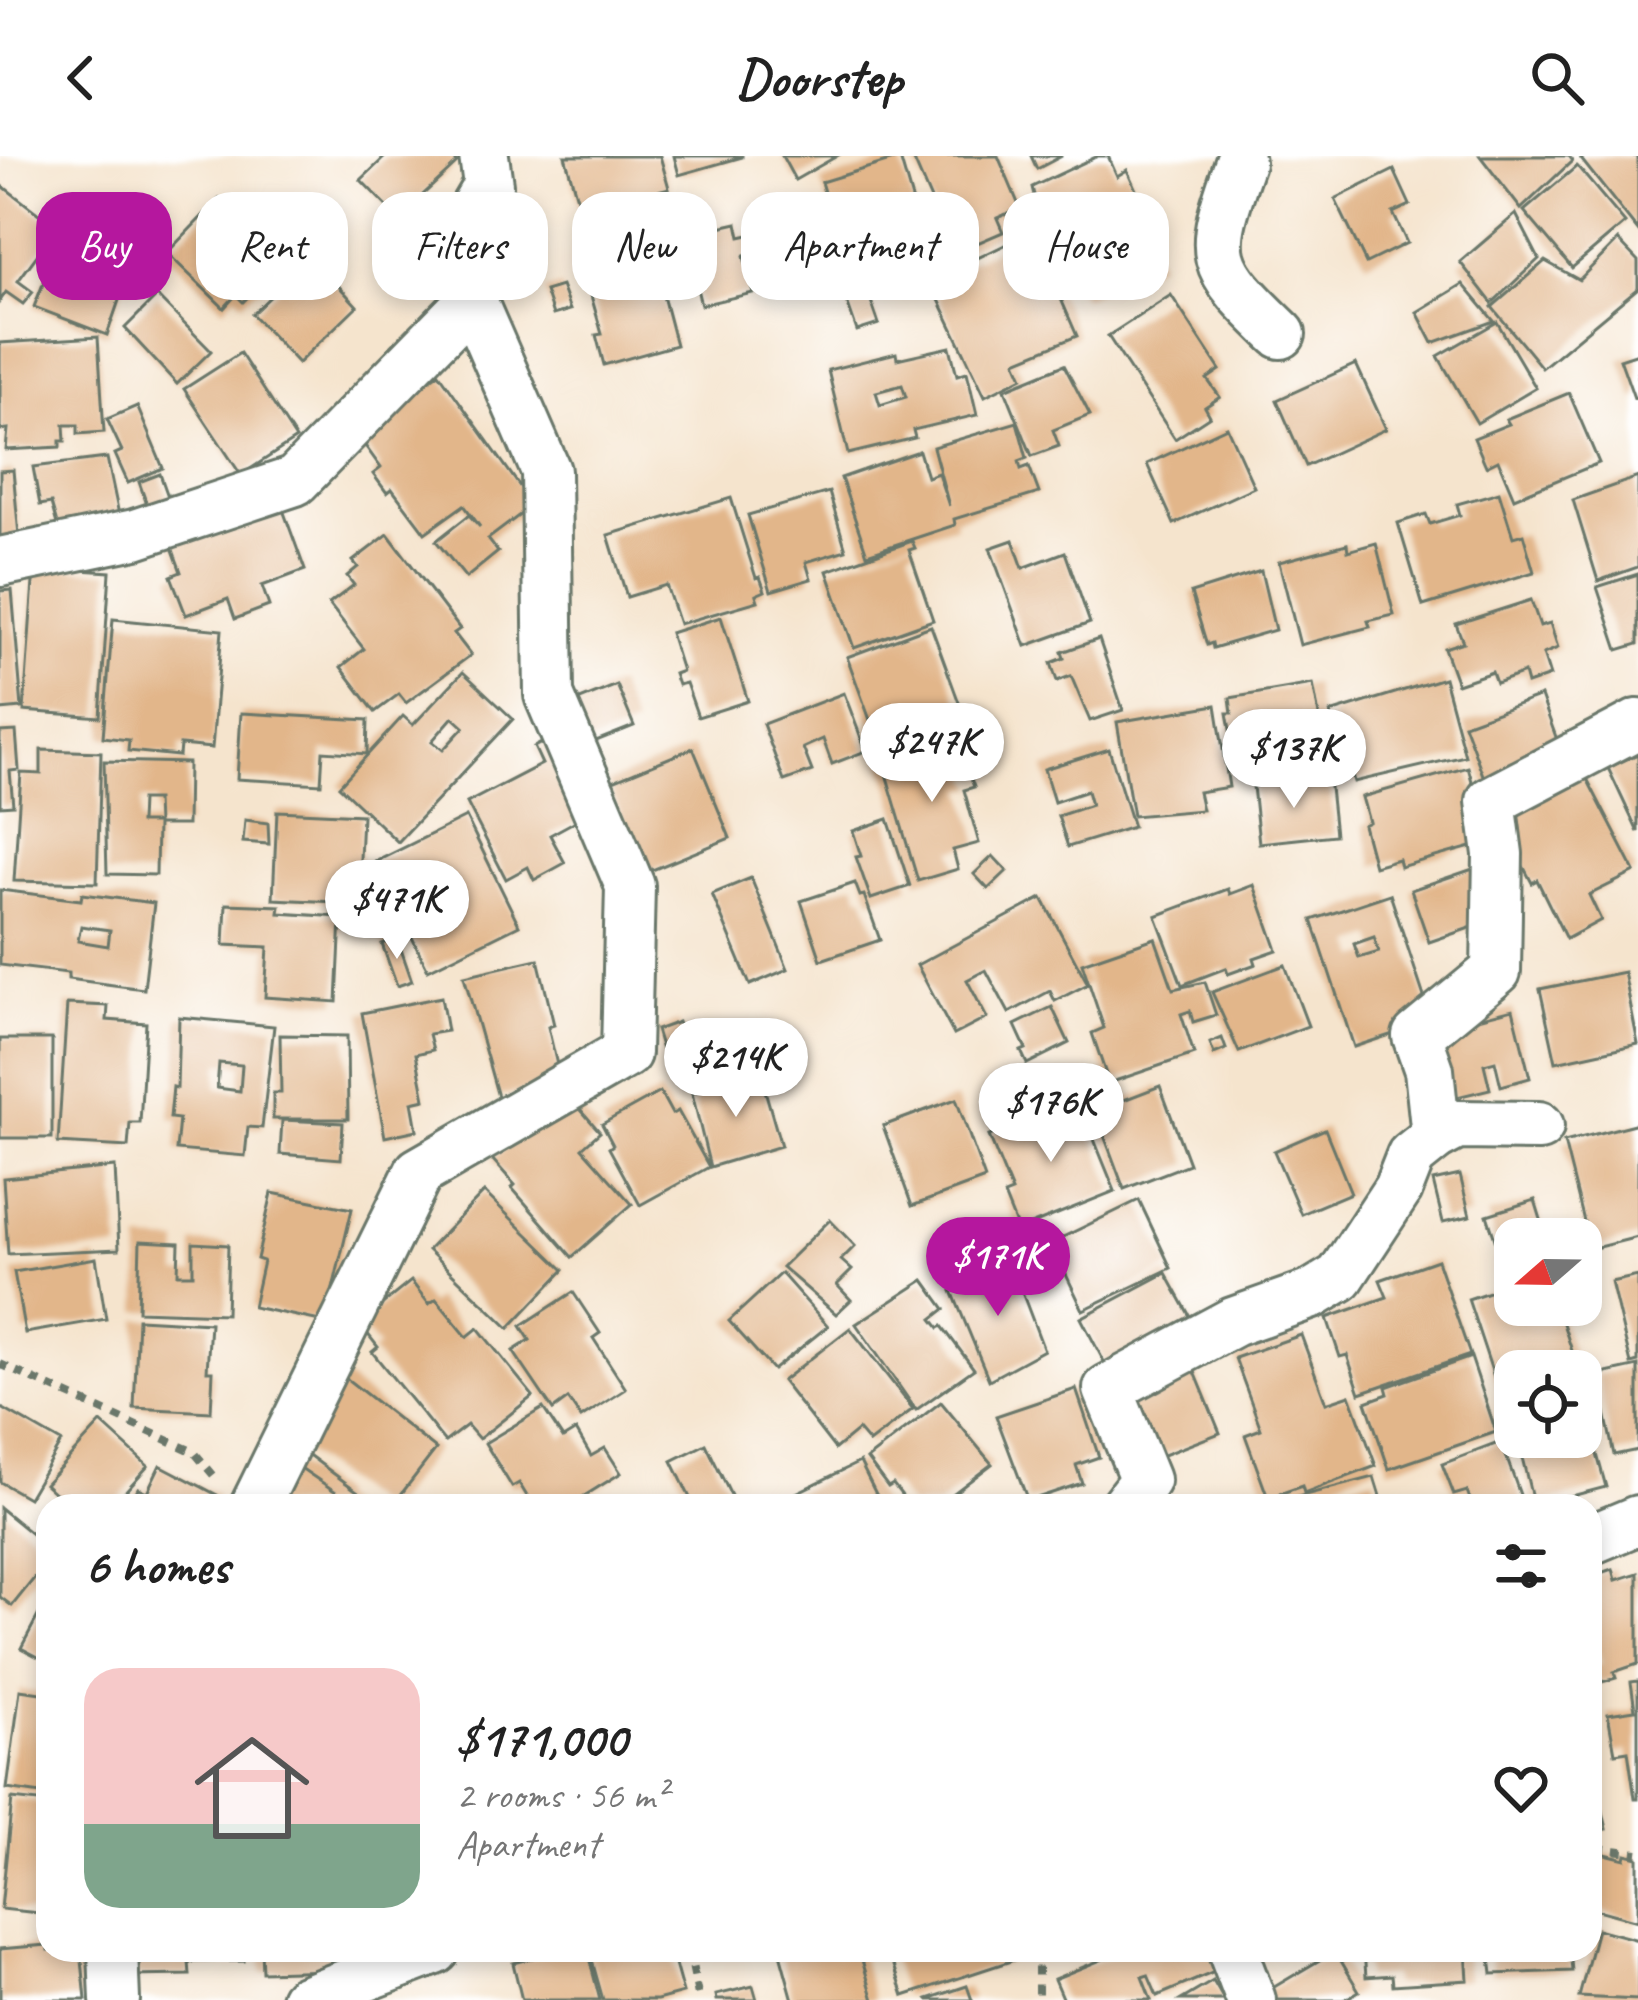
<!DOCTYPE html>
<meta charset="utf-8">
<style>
body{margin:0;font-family:Caveat,sans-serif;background:#f2f2f2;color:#222;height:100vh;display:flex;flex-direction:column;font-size:45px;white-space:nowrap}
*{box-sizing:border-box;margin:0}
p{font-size:39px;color:#767676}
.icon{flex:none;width:66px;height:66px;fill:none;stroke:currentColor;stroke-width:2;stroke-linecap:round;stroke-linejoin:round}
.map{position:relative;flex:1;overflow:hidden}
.side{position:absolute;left:36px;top:1338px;width:1566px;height:468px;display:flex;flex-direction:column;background:#fff;border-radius:36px;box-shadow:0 6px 18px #0003}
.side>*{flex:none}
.guide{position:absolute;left:36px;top:36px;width:1566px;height:108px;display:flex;gap:24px}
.needle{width:78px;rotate:250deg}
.buttons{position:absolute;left:1494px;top:1062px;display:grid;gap:24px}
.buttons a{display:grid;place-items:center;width:108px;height:108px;border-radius:24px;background:#fff;box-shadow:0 6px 18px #0003;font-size:60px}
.price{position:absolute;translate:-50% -102px;padding:0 27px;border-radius:42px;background:#fff;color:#222;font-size:39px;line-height:78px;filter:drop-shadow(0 3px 6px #0008)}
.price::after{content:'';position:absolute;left:50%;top:72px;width:36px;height:27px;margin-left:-18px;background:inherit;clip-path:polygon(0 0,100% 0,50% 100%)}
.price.active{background:#b5179e;color:#fff}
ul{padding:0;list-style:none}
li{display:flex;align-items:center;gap:36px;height:300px;padding:0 48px}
li span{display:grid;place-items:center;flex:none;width:336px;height:240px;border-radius:36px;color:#555}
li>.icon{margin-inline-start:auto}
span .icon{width:144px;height:144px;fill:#fffc;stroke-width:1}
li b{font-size:51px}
h2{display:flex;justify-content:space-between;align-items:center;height:144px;padding:0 48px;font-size:51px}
.tag{padding:0 42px;border-radius:36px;background:#fff;box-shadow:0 6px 18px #0003;font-size:42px;line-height:108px}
.tag.active{background:#b5179e;color:#fff}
header{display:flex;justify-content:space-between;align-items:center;height:156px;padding:0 48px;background:#fff;font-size:54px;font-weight:600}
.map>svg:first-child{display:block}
.building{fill:#e2b68a;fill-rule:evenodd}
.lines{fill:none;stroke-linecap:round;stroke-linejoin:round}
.minor-casing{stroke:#6a776a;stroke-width:54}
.path{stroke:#6a776a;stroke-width:8;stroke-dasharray:9 9;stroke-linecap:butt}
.minor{stroke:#fff;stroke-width:48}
</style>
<header><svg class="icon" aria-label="back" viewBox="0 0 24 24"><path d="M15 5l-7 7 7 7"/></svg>Doorstep<svg class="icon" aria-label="search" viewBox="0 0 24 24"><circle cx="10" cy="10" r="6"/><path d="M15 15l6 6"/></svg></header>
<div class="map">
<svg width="1638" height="1844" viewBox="0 0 1638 1844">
<rect width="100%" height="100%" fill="#fff"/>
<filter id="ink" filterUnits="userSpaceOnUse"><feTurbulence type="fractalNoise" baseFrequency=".00833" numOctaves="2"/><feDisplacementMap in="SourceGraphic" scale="24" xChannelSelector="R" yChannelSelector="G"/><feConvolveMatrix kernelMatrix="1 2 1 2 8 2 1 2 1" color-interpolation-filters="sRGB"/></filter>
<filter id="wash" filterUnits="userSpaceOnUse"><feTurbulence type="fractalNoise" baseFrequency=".004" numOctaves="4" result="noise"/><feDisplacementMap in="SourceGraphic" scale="48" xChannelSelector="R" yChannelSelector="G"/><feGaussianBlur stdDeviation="2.7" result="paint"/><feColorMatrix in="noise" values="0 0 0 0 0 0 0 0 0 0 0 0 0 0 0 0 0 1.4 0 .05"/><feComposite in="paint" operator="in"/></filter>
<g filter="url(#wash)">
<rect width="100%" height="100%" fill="#f5e4cd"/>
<g id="blocks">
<g class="building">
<path d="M386 0H451L457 7 398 62 361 24Z"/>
<path d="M565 0H660L669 32 581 56Z"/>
<path d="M674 0H742V1L679 19Z"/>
<path d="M782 0H837L795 24Z"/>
<path d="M912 0H998L1020 52 997 62 1003 76 954 97Z"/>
<path d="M1031 0H1062L1037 13Z"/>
<path d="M1098 0H1108L1117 20 1127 14 1149 63 1140 67 1159 107 1084 142 1062 114 1051 120 1077 180 1016 205 1023 221 985 240 930 125 1042 71 1032 31Z"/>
<path d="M1480 0H1568L1572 5 1521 53Z"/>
<path d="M1585 0H1638V75L1581 3Z"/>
<path d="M900 2 921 74 842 97 821 26Z"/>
<path d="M1577 10 1625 67 1572 112 1524 55Z"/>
<path d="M1394 14 1410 49 1393 57 1407 87 1366 107 1335 43Z"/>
<path d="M0 28 57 72 18 125 33 136 23 148 6 136 0 145Z"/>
<path d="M220 42 287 105 258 135 256 133 243 146 236 139 224 152 167 97Z"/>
<path d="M1516 58 1539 103 1492 147 1460 106Z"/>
<path d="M68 64 137 92 107 179 34 151Z"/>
<path d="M737 67 740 81 758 77 763 95 744 100 753 137 701 149 684 79Z"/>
<path d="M1618 84 1638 105V132L1542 212 1492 151 1545 105 1579 124Z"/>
<path d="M312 101 357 150 298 207 252 158Z"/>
<path d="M657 117 676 189 604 209 596 179 602 178 590 136Z"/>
<path d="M863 122 879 168 857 175 841 129Z"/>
<path d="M1463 128 1494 165 1433 187 1417 156Z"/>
<path d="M561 130 570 154 553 159 545 135Z"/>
<path d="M1171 139 1220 214 1207 223 1220 241 1205 251 1210 260 1175 283 1108 180Z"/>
<path d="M157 140 211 195 177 228 125 172Z"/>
<path d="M1497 166 1536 232 1477 267 1438 200Z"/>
<path d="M98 181 104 276 78 278V269H64L65 285H60V291L6 294 8 273 0 274V187Z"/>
<path d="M950 191 957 219 967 216 977 259 913 274 915 282 848 298 828 214 896 197 897 203ZM902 229 906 241 880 249 876 236Z"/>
<path d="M240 197 296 283 241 319 184 233Z"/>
<path d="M1638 197V241L1634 242 1620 203Z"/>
<path d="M1356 208 1386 273 1306 310 1277 244Z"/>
<path d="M1064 209 1090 259 1053 274 1059 290 1032 300 1005 233Z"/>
<path d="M439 217 533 349 488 383 498 396 466 422 436 385 469 359 480 371 464 349 425 377 392 333 387 337 373 318 381 312 356 277Z"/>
<path d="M1569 237 1599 307 1514 342 1498 304 1486 310 1474 282 1509 268 1506 263Z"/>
<path d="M137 250 163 312 128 327 115 298 122 295 107 263Z"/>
<path d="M1017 266 1027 302 1019 305 1021 313 1029 310 1039 337 954 363 955 369 867 398 841 322 919 295 927 321 938 317 949 350 933 291Z"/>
<path d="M1227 271 1254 331 1174 368 1147 308Z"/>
<path d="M107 302 122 373 62 386 51 347 40 349 33 311Z"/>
<path d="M13 314 20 391 0 392V315Z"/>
<path d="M160 318 171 349 150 357 139 326Z"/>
<path d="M1638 321V411L1598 425 1573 344Z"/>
<path d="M829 336 846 394 806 406 811 423 771 435 748 359Z"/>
<path d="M1499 336 1513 381 1523 378 1534 416 1423 450 1398 367 1426 358 1430 368 1460 359 1457 348Z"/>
<path d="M278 340 305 414 262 430 269 450 235 463 228 443 186 459 171 420 181 416 168 380Z"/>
<path d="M731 342 756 422 760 421 765 435 756 439 758 445 679 468 666 429 627 441 608 379Z"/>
<path d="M388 378 460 473 454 477 471 499 406 547 399 538 375 556 341 511 364 493 329 448 354 429 347 420 358 411 353 405Z"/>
<path d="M1013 384 1023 412 1065 396 1090 467 1026 490 990 392Z"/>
<path d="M912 385 915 392 909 394 933 464 854 492 827 415Z"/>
<path d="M1376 387 1394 459 1368 465 1370 471 1300 489 1279 406 1347 388 1348 395Z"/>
<path d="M34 411 110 416 100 561 24 555Z"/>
<path d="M1261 415 1275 474 1213 492 1212 487 1207 489 1191 437Z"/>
<path d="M1638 418V488L1618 494 1597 431Z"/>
<path d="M12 434 22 552 0 554V435Z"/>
<path d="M1531 444 1540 470 1550 467 1558 492 1543 498 1550 520 1527 528 1524 517 1496 527 1492 516 1457 528 1444 492 1463 486 1456 468Z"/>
<path d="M721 461 748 545 698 561 686 527 678 529 674 518 682 515 670 477Z"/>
<path d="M113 463 222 474 212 592 180 589 179 600 128 595 129 584 103 581Z"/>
<path d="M931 470 965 563 881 594 847 501Z"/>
<path d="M1099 483 1123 554 1090 565 1071 520 1057 525 1051 507 1064 502 1062 496Z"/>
<path d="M463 516 513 563 398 686 339 630 403 560 413 569ZM453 561 464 571 443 594 432 585Z"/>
<path d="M1444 522 1465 600 1354 626 1339 571 1335 572 1330 557Z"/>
<path d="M1313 528 1326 596 1238 617 1227 557H1232L1230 542Z"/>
<path d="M617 529 634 570 581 591 565 550Z"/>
<path d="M844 537 866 595 832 608 823 583 803 592 812 615 784 625 763 568Z"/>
<path d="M1541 540 1564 603 1487 630 1464 568Z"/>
<path d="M1216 549 1229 631 1198 636 1202 654 1133 660 1117 566Z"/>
<path d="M241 557 368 564 367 598 323 595 321 628 237 623Z"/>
<path d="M16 575 19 614 10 615 13 649 0 650V576Z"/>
<path d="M555 580 594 655 550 679 565 707 534 724 528 711 506 723 467 647 542 608 534 591Z"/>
<path d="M948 581 956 609 965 606 974 631 964 634 979 687 953 694 958 713 918 725 881 601Z"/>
<path d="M693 592 730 682 645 717 608 627Z"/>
<path d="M1109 593 1133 671 1068 691 1058 660 1091 649 1087 635 1054 646 1044 613Z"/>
<path d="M41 594 101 596 97 727 14 725 21 617 41 618Z"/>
<path d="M1638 598V676L1608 612Z"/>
<path d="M104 605 188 607 187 669H157L156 644H141L140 667H157L156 719 107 718Z"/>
<path d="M1468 611 1489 686 1400 711 1398 703 1374 710 1363 669 1369 666 1362 641Z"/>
<path d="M1582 613 1635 716 1589 739 1601 764 1566 783 1537 724 1532 727 1496 658Z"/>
<path d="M1329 622 1335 679 1259 687 1253 630Z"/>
<path d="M277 655 362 659 358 747 273 743Z"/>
<path d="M466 661 519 769 428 814 375 706Z"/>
<path d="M888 663 910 730 871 743 856 701 861 700 853 675Z"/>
<path d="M245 664 268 667 269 688 243 686Z"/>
<path d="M993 700 1007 715 988 733 974 718Z"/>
<path d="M1476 712 1493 764 1429 786 1411 734Z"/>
<path d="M751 722 788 813 750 829 712 738Z"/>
<path d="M855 727 860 740 864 739 880 784 821 804 801 745Z"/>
<path d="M1254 729 1277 794 1254 802 1256 808 1228 818 1226 812 1182 829 1156 760 1228 733 1230 738Z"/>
<path d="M0 734 81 744 82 738 154 747 144 833 68 823V817L0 809ZM81 770 110 774 108 790 78 785Z"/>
<path d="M1390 738 1432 865 1354 891 1312 764ZM1374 781 1379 796 1359 802 1354 788Z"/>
<path d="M1042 742 1088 828 1055 845 1050 835 1009 857 986 814 967 824 987 862 954 879 917 809Z"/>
<path d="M226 748 280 750 279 757 341 761 337 846 265 841 268 791 224 789Z"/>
<path d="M397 782 412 825 397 830 382 788Z"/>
<path d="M1155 782 1173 833 1205 826 1216 859 1193 866 1190 855 1181 858 1194 898 1109 927 1092 877 1104 872 1082 807Z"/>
<path d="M538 803 554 869 548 871 561 926 498 941 464 820Z"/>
<path d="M1285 809 1308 870 1239 896 1212 836Z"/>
<path d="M1624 816 1638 888 1556 906 1540 833Z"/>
<path d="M441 841 447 875 429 878 433 894 416 898 425 943 412 946 417 974 385 981 362 857Z"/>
<path d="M67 848 108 850 107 864 146 867 140 967H130L128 991 58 987Z"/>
<path d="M1052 851 1069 887 1027 908 1021 895 1026 893 1015 869Z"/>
<path d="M1513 853 1530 922 1501 930 1495 905 1484 908 1490 933 1453 942 1435 873Z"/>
<path d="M179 861 274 870 262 972 248 971 245 1000 176 994 179 963 170 962 173 931 177 932ZM219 907 242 909 240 935 217 932Z"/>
<path d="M678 866 686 889 663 897 656 874Z"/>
<path d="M280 879 347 880 348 963H273V937H281Z"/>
<path d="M1222 882 1226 893 1214 898 1210 887Z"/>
<rect x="0" y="883" width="52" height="99"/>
<path d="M760 917 781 990 710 1011 692 937Z"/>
<path d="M1160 930 1189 1008 1124 1033 1095 955Z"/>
<path d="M660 936 672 958 678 955 709 1011 640 1049 609 992 613 989 602 968Z"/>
<path d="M569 940 600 976 582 992 632 1048 572 1101 512 1032 515 1029 492 1003Z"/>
<path d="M956 943 985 1023 912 1050 883 970Z"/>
<path d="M1078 944 1115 1035 1018 1074 1004 1039 1012 1036 989 980Z"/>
<path d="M282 964 343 967 341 1003 280 998Z"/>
<path d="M1638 967V1081L1591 1093 1564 986Z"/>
<path d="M1325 973 1351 1037 1301 1058 1274 995Z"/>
<path d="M115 1011 119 1093 8 1098 3 1022Z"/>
<path d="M1460 1019 1470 1060 1443 1066 1433 1025Z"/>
<path d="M484 1036 564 1114 509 1172 428 1094Z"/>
<path d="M272 1037 352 1053 325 1166 253 1151 263 1105 257 1103Z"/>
<path d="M1139 1044 1171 1112 1083 1154 1051 1087Z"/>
<path d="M1535 1044 1547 1083H1515V1095L1500 1099 1487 1059Z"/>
<path d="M830 1064 855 1090 841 1104 852 1114 837 1129 851 1144 836 1158 782 1111Z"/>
<path d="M140 1085 179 1087 178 1118H193V1087L228 1089 226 1158 138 1155Z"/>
<path d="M96 1102 106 1163 25 1177 14 1116Z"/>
<path d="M1009 1102 1044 1194 989 1224 952 1135 975 1125 971 1117Z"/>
<path d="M1437 1104 1470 1199 1360 1237 1347 1199 1340 1201 1327 1162 1387 1141 1380 1124Z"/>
<path d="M781 1117 828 1170 773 1214 729 1165Z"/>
<path d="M1166 1117 1197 1173 1111 1219 1081 1162Z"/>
<path d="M1638 1120V1206L1631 1208 1611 1126Z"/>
<path d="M924 1124 945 1153 932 1163 939 1172 942 1170 974 1213 916 1254 856 1168Z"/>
<path d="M411 1125 429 1148 436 1143 467 1181 478 1172 533 1240 479 1283 467 1269 445 1286 372 1196 378 1191 359 1167Z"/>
<path d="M1515 1127V1149H1557L1576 1207 1551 1215H1515V1227L1498 1233 1468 1143Z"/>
<path d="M573 1136 600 1177 593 1182 626 1233 581 1262 568 1243 553 1254 513 1195 530 1184 521 1170Z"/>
<path d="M138 1163 210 1167 207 1215H213L211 1256 134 1252Z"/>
<path d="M850 1172 913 1253 869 1287 858 1274 835 1293 782 1225Z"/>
<path d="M1301 1179 1326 1247 1350 1239 1376 1310 1304 1337 1302 1330 1268 1342 1245 1279 1261 1273 1235 1202Z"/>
<path d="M1471 1201 1496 1276 1389 1313 1366 1246 1388 1238 1386 1231Z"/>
<path d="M1638 1210V1294L1614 1299 1597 1219Z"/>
<path d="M1193 1211 1220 1277 1145 1306 1119 1241Z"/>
<path d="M338 1216 436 1293 392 1350H377L298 1291Z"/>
<path d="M1076 1233 1099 1301 1076 1309 1082 1327 1028 1345 996 1260Z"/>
<path d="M1581 1240 1606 1331 1534 1350 1517 1281H1581Z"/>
<path d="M1515 1241V1269H1513L1507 1243Z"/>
<path d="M941 1246 992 1308 937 1350H910L893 1328 888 1331 867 1303Z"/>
<path d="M0 1251 61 1286 28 1342 0 1326Z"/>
<path d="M543 1252 563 1282 576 1274 591 1300 605 1292 621 1317 568 1350H533L519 1327 512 1331 485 1287Z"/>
<path d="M101 1267 148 1310 112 1350H69L45 1328Z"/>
<path d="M1501 1286 1524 1350H1452L1470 1343 1467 1335 1454 1339 1442 1308Z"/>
<path d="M706 1288 736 1350H694L672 1305Z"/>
<path d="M292 1306 339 1338 337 1342 348 1350H262Z"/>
<path d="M860 1306 882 1350H792L788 1341Z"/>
<path d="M160 1309 217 1339 212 1350H129L138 1332 147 1336Z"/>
<path d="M1374 1321 1383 1350H1279L1278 1346Z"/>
<path d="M0 1352 48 1391V1405L12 1450 0 1441Z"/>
<path d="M1613 1413 1616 1424 1638 1417V1508L1614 1516 1616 1522 1599 1527 1593 1511 1602 1508 1590 1471V1421Z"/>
<path d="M48 1441V1506L21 1492Z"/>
<path d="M1638 1525V1643H1635L1628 1595 1615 1597 1608 1558 1635 1554 1631 1526Z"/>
<path d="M20 1534 48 1538V1639L7 1633Z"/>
<path d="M1590 1599 1607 1673 1590 1676Z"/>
<path d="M12 1643 48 1647V1758L1 1753Z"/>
<path d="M1597 1696 1625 1703 1626 1698 1638 1701V1765L1590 1752V1726Z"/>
<path d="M1597 1773 1638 1784V1844L1579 1841Z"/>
<path d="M48 1789V1794H81L86 1844H0V1793Z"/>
<path d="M127 1794H243L244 1805 189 1806 190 1819 128 1820Z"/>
<path d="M261 1794H332V1814L262 1816Z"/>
<path d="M563 1794H587L600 1844H522L513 1807Z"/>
<path d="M589 1794H671L683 1837 657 1844H603Z"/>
<path d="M779 1794H859L874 1844H793Z"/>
<path d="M889 1794H1018L1020 1802 904 1840Z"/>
<path d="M1125 1794H1214L1222 1813 1157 1840 1148 1819 1142 1821 1151 1844H1063L1054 1823Z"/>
<path d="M1364 1794H1424L1425 1802H1433V1794H1466L1468 1824 1393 1829 1392 1819 1366 1821Z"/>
<path d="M1489 1794H1570L1572 1815 1492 1818Z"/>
<path d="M1335 1795 1359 1835 1344 1844H1268L1264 1837Z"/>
<path d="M1213 1825 1224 1844H1181Z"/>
<path d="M753 1830 757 1844H717L716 1839Z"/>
<path d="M967 1830 972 1844H929L928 1843Z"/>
</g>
</g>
</g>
<g filter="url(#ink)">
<use href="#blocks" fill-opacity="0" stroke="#6a776a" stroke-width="3"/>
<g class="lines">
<g class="minor-casing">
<g id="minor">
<path d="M1240 6C1206 102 1208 108 1281 178"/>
<path d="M0 406 135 378 295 325 470 146"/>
<path d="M1436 980 1429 914 1417 880 1496 815 1498 698 1491 645 1638 568"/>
<path d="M255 1350 419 1016 626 897 630 730 549 539 546 315 450 94 488 29 484 0"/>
<path d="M1125 1350 1145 1324 1108 1233 1233 1166 1312 1138 1340 1121 1398 1033 1411 1000 1436 980 1457 969 1539 970"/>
<path d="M1590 1384 1638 1364"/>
<path d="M113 1794 115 1844"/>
<path d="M1232 1794 1251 1844"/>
<path d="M305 1844 435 1794"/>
</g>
</g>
<g class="path">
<path d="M0 1208 194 1296 215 1321"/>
<path d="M1597 1692 1638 1697"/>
<path d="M689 1794 699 1844"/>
<path d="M1031 1794 1038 1809V1844"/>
</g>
<use href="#minor" class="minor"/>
</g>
</g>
</svg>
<div class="buttons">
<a><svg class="needle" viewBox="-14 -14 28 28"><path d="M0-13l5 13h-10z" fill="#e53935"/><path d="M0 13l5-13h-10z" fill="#767676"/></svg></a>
<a><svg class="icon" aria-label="locate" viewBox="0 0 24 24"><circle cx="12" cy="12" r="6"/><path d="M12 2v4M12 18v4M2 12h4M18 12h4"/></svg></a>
</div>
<b class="price" style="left:932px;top:649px">$247K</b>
<b class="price" style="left:1294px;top:655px">$137K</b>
<b class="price" style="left:397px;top:806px">$471K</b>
<b class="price" style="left:736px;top:964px">$214K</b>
<b class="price" style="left:1051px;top:1009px">$176K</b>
<b class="price active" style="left:998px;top:1163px">$171K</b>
<div class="guide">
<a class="tag active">Buy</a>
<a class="tag">Rent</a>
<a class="tag">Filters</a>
<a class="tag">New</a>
<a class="tag">Apartment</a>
<a class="tag">House</a>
</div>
<section class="side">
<h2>6 homes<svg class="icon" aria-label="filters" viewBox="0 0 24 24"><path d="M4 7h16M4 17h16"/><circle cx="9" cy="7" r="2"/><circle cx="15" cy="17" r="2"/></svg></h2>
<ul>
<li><span style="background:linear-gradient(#f6c9c9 65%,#7fa58c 0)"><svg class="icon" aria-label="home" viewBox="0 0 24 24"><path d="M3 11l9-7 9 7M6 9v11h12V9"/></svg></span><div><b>$171,000</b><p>2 rooms · 56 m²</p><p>Apartment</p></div><svg class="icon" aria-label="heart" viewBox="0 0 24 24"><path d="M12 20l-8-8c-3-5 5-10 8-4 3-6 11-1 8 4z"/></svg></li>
</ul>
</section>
</div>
